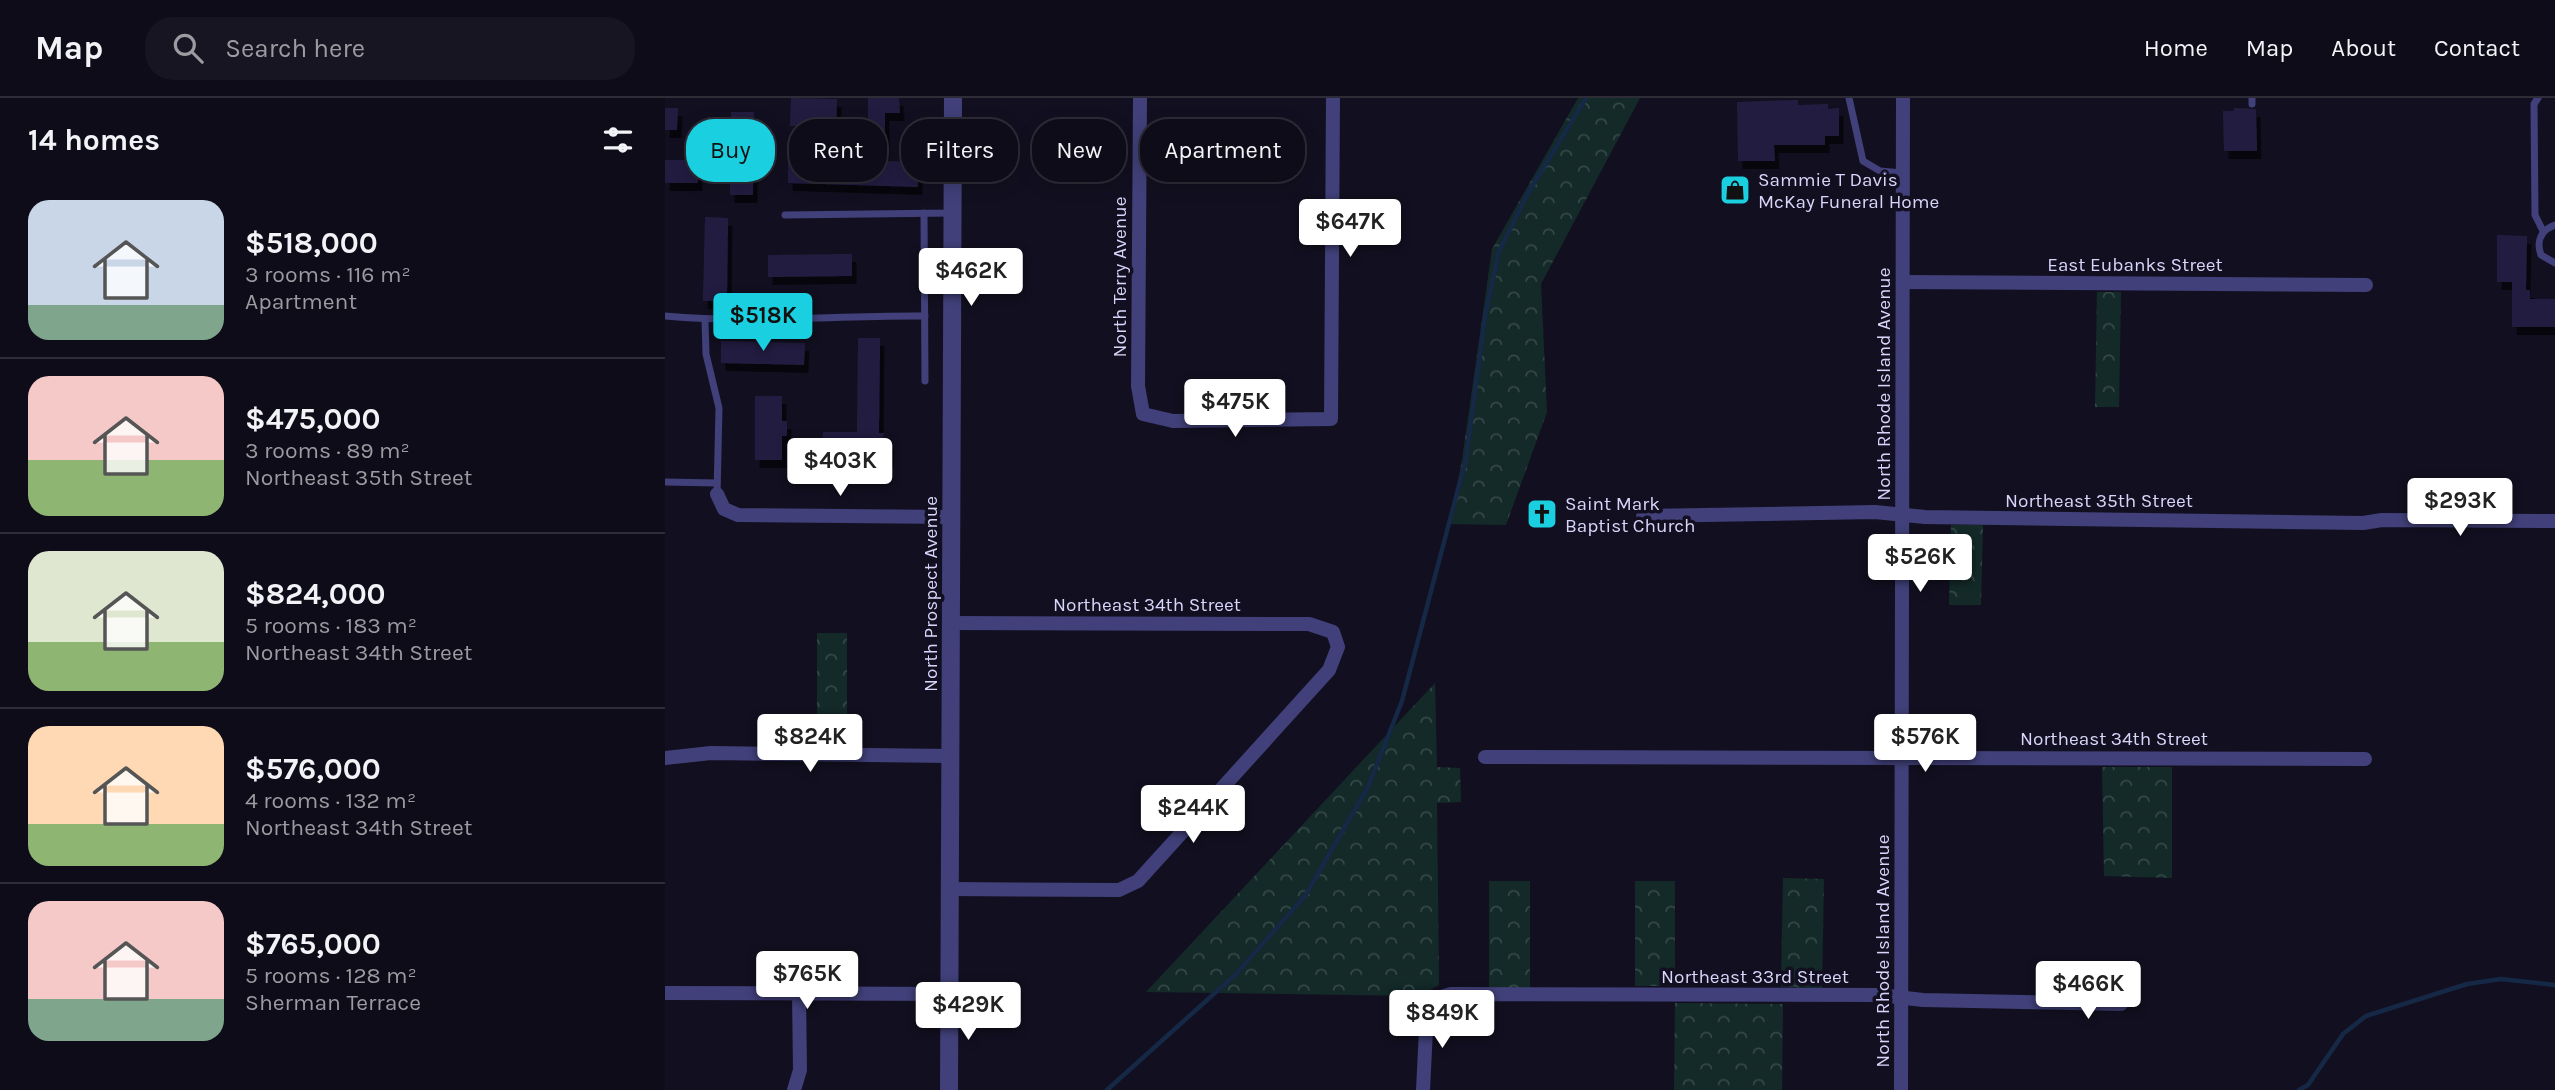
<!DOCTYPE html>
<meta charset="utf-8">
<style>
body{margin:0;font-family:Karla,sans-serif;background:#171521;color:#f1f3f6;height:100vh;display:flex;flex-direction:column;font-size:26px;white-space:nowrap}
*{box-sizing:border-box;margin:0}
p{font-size:23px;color:#9b9ba2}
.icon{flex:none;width:38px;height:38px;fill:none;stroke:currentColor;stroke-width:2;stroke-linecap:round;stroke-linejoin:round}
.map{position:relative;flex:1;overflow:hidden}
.sheet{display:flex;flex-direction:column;background:#0e0c18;width:665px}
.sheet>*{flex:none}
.banner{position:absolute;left:21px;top:21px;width:665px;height:63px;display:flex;gap:14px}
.price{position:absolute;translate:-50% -60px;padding:0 16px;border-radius:7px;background:#fff;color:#222;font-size:23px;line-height:46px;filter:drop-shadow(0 2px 4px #0008)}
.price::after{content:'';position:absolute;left:50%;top:42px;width:21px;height:16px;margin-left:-10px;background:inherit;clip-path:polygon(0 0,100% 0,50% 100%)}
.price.active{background:#1ad0e0;color:#111}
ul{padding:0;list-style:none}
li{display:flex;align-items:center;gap:21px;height:175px;padding:0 28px}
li+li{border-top:2px solid #2e2c37}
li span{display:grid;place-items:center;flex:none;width:196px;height:140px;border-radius:21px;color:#555}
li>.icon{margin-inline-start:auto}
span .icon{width:84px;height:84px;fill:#fffc;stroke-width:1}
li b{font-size:30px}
h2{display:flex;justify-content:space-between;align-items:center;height:84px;padding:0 28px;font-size:30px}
.pill{padding:0 24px;border-radius:28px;background:#0e0c18;box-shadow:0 4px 18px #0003,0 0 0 2px #2e2c37;font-size:24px;line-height:63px}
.pill.active{background:#1ad0e0;color:#111}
header{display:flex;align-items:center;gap:42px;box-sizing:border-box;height:98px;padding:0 35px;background:#0e0c18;border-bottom:2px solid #2e2c37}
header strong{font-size:33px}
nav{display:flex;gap:38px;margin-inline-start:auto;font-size:24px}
.search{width:490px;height:63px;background:#171521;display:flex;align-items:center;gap:18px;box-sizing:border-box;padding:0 24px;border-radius:28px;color:#9b9ba2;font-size:26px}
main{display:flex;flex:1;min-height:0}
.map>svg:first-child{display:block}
.forest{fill:url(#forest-crowns)}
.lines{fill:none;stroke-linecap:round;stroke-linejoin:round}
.stream{stroke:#152845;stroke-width:4.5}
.building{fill:#241e3f;filter:url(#shadow)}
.service{stroke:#41407a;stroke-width:7}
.minor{stroke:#41407a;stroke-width:14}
.tertiary{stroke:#41407a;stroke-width:18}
.labels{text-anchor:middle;stroke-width:7;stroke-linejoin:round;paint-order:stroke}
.poi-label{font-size:19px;fill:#d8d4fa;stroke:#121020;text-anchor:start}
.street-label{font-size:19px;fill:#d8d4fa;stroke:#121020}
</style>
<header>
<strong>Map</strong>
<div class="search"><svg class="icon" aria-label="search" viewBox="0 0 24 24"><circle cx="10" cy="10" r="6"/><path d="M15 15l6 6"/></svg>Search here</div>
<nav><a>Home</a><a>Map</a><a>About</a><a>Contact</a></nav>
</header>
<main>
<section class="sheet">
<h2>14 homes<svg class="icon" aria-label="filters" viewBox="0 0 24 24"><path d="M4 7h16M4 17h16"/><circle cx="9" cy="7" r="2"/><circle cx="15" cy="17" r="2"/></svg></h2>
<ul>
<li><span style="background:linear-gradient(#c9d6e8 75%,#7fa58c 0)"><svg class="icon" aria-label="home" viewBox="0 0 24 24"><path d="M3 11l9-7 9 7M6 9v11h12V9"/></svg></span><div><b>$518,000</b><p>3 rooms · 116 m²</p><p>Apartment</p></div></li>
<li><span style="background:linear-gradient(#f6c9c9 60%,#8fb573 0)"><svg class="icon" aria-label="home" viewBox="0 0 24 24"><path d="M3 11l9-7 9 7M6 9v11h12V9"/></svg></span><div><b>$475,000</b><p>3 rooms · 89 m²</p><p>Northeast 35th Street</p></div></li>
<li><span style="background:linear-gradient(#dfe7d0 65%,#8fb573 0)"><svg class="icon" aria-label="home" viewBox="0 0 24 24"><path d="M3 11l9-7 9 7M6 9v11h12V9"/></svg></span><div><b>$824,000</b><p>5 rooms · 183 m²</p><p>Northeast 34th Street</p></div></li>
<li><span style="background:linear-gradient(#ffd9b3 70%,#8fb573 0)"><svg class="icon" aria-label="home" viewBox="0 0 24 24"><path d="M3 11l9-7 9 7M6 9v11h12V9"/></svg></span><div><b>$576,000</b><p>4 rooms · 132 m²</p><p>Northeast 34th Street</p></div></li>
<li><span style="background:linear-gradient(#f6c9c9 70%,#7fa58c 0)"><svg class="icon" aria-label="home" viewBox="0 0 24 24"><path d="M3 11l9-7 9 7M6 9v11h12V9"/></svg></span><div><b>$765,000</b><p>5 rooms · 128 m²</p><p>Sherman Terrace</p></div></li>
</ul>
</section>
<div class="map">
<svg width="1890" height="992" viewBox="0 0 1890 992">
<defs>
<pattern id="forest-crowns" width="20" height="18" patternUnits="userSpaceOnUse" patternTransform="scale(1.75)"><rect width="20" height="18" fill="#132a28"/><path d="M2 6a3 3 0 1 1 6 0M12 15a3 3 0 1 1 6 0" fill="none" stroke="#354848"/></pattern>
<filter id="shadow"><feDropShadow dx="4.5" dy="8" stdDeviation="0" flood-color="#0009"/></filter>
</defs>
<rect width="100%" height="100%" fill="#121020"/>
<g class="forest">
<path d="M913 0H975L876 186 882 314 841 427 784 426 797 362 827 151Z"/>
<path d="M1432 194H1456L1454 309H1430Z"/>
<path d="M1286 427H1318L1316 507H1284Z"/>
<rect x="152" y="535" width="30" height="117"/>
<path d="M770 585 772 669 795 670 796 704 772 705 774 887 754 898 481 894Z"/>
<path d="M1437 669H1507V780L1439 778Z"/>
<path d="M1118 780 1159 781 1157 890 1116 889Z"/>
<rect x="824" y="783" width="41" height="109"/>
<rect x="970" y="783" width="40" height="105"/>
<path d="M1010 905 1118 906 1117 992H1009Z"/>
</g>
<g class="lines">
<g class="stream">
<path d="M442 992 571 876 640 798 703 689 737 603 801 361 820 218 834 153 863 95 921 0"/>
<path d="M1634 992 1643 987 1678 936 1701 918 1802 886 1836 881 1890 887"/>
</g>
</g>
<g class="building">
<path d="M126 0 172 1 171 32H203V0H234L235 15H220V63L253 64V89L123 85V59H148L146 28H125Z"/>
<path d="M1133 2V7L1163 6V11L1174 10V38H1160V47H1109L1110 63H1073L1072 4Z"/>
<path d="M0 10H13L12 32H0Z"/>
<path d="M1569 10 1591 11 1592 53H1559L1558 13H1569Z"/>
<path d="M66 14H89L88 97H65Z"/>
<rect x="0" y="62" width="33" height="23"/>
<path d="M40 119 63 120 62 203H38Z"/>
<path d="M1832 137 1862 138 1861 192H1865V201H1890V229H1847V184H1832Z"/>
<path d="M187 156V178L103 179V157Z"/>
<path d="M193 240H215L214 335H219L218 343H225L224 361H198V364L157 360 158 334H192Z"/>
<path d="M56 243 140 245 139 267 56 265Z"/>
<path d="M90 298H117V323H122V338H117V362H90Z"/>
</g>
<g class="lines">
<g class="service">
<path d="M1184 0 1198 63 1215 73 1237 75"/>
<path d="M1873 0 1869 6 1870 117 1878 133"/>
<path d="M1587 6V0"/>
<path d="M259 115 260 283"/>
<path d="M120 117 287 115"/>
<path d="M1890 127C1876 132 1871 143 1876 157L1890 165"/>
<path d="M0 218C87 226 173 217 260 218"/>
<path d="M40 221 41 256 54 310 52 396"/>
<path d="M0 384 52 385"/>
</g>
<g class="minor">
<path d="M475 0 473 288 478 316 508 323 666 321 668 0"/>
<path d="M1238 184 1701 187"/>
<path d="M52 396 59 411 73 417 286 419"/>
<path d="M978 418 1210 414 1260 419 1698 425 1717 422 1890 423"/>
<path d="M820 659 1700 661"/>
<path d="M0 660 46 655 286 658"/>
<path d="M285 791 454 792 473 783 664 572 673 549 668 534 644 526 286 525"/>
<path d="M0 895 284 896"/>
<path d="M129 992 135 972 134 896"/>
<path d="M758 992 762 911 773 900 786 896 1214 897 1258 902 1456 906"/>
<path d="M1236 992 1238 0"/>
</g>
<path class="tertiary" d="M284 992 288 0"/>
</g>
<defs>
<g id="shop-square" transform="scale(1.575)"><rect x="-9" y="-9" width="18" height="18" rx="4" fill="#1ad0e0" stroke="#121020"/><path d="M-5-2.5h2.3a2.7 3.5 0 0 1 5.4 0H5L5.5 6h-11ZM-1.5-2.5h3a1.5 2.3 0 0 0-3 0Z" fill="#111"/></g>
<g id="church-square" transform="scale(1.575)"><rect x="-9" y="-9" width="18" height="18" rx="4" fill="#1ad0e0" stroke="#121020"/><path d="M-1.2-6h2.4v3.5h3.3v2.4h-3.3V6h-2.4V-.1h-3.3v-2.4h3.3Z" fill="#111"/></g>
</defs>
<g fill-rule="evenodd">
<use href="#shop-square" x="1070" y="92"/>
<use href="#church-square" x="877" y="416"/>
</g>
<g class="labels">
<g class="poi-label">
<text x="1093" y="88">Sammie T Davis<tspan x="1093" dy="22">McKay Funeral Home</tspan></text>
<text x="900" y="412">Saint Mark<tspan x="900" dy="22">Baptist Church</tspan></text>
</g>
<g class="street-label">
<text x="1470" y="173">East Eubanks Street</text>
<text transform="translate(454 179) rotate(-90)" y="7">North Terry Avenue</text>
<text transform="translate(1218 286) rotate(-90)" y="7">North Rhode Island Avenue</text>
<text x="1434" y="409">Northeast 35th Street</text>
<text transform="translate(265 496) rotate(-90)" y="7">North Prospect Avenue</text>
<text x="482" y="513">Northeast 34th Street</text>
<text x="1449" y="647">Northeast 34th Street</text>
<text transform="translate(1217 853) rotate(-90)" y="7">North Rhode Island Avenue</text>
<text x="1090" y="885">Northeast 33rd Street</text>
</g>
</g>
</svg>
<b class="price" style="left:685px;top:161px">$647K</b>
<b class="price" style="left:306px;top:210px">$462K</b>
<b class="price active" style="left:98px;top:255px">$518K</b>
<b class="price" style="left:570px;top:341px">$475K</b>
<b class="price" style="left:175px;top:400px">$403K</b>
<b class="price" style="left:1795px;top:440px">$293K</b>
<b class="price" style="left:1255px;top:496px">$526K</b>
<b class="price" style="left:145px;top:676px">$824K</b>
<b class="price" style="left:1260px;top:676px">$576K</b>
<b class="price" style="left:528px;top:747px">$244K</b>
<b class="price" style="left:142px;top:913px">$765K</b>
<b class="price" style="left:1423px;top:923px">$466K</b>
<b class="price" style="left:303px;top:944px">$429K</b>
<b class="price" style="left:777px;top:952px">$849K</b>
<div class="banner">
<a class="pill active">Buy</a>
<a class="pill">Rent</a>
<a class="pill">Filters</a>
<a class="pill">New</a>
<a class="pill">Apartment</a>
</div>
</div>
</main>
